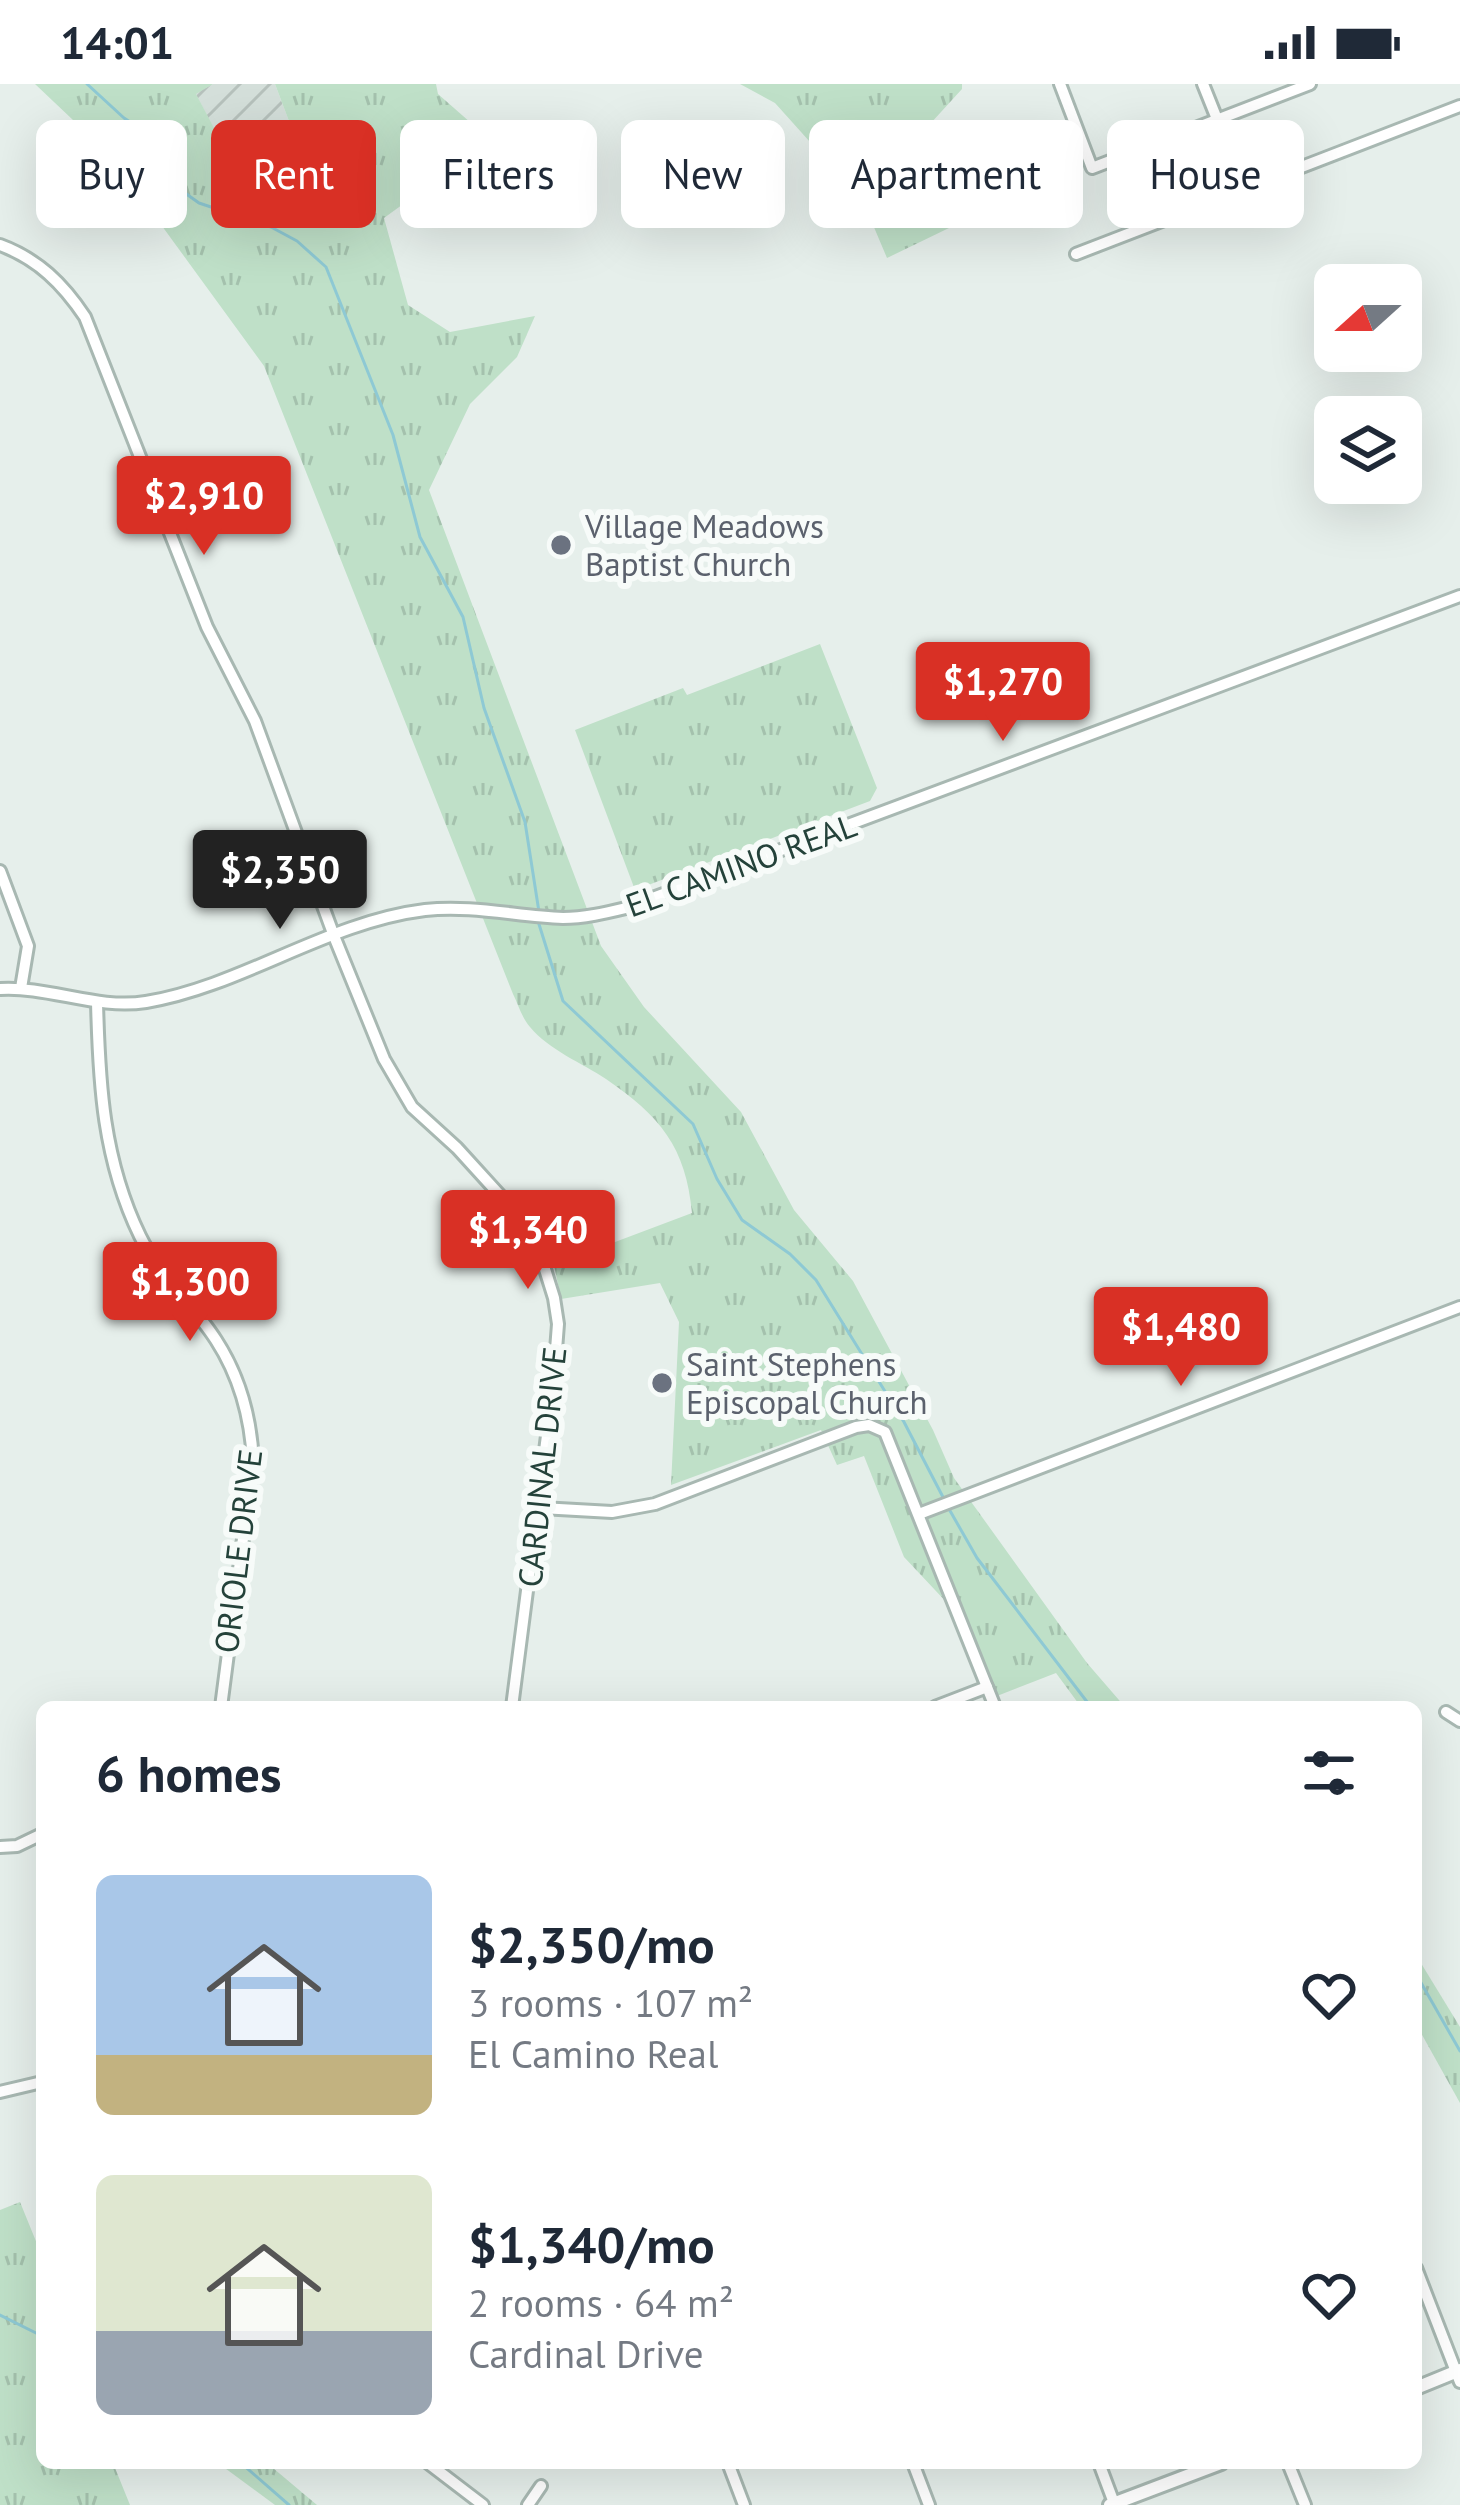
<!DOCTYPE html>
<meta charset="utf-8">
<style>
body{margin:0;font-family:"PT Sans",sans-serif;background:#f2f2f3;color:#1f2937;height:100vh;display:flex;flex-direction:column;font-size:45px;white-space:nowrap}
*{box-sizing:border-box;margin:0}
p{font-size:39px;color:#747a83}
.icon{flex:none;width:66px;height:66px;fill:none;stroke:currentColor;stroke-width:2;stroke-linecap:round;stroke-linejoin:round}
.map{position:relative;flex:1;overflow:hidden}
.sheet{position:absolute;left:36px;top:1617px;width:1386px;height:768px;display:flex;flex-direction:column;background:#fff;border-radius:18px;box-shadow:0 12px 48px #0002}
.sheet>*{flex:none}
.guide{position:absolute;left:36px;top:36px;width:1389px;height:108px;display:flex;gap:24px}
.needle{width:78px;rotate:249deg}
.controls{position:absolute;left:1314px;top:180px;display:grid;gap:24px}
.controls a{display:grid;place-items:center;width:108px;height:108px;border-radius:18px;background:#fff;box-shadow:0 12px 48px #0002;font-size:60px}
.price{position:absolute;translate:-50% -102px;padding:0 27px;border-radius:12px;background:#d93025;color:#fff;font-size:39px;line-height:78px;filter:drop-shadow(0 3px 6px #0008)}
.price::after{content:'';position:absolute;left:50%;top:72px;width:36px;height:27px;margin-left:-18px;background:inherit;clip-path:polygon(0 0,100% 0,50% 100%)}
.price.selected{background:#222;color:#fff}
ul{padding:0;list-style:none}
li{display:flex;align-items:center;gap:36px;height:300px;padding:0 60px}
li span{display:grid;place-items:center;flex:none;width:336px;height:240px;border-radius:18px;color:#555}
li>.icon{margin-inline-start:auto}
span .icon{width:144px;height:144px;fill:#fffc;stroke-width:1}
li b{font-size:51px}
h2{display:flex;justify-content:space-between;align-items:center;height:144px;padding:0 60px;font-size:51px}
.tag{padding:0 42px;border-radius:18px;background:#fff;box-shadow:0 12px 48px #0002;font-size:42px;line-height:108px}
.tag.selected{background:#d93025;color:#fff}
.status{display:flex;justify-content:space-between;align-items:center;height:84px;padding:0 60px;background:#fff;direction:ltr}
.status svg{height:33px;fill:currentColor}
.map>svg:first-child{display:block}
.industrial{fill:url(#industrial-furrows)}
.grass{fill:url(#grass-tufts)}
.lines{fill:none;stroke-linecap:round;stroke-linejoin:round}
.stream{stroke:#8ec9d4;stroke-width:3}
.minor-casing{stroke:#a8b8b2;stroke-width:16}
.tertiary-casing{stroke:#a8b8b2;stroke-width:18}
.minor{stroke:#fff;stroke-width:10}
.tertiary{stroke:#fff;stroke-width:12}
.worship-dot{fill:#6b7280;stroke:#f7fbf9;stroke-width:4.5}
.labels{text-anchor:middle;stroke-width:12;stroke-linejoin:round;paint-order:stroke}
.worship-label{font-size:33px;fill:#5b616d;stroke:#f7fbf9;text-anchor:start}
.street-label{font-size:33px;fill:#24423a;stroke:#f7fbf9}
</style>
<div class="status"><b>14:01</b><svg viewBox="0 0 49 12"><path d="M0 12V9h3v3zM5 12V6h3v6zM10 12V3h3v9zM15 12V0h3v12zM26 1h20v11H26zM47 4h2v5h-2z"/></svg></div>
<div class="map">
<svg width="1460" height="2421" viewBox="0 0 1460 2421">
<defs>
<pattern id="industrial-furrows" width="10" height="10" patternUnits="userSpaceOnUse" patternTransform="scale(3)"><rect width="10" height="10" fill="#d4dfda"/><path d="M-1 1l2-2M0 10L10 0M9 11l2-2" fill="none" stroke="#b6c1bc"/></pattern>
<pattern id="grass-tufts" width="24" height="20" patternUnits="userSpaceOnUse" patternTransform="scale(3)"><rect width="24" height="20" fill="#bfe0c8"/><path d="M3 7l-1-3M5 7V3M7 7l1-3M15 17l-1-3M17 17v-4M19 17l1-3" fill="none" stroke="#a4c1ad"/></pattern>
</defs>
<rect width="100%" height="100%" fill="#e6efeb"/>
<path class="industrial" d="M213 0H275L307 85 247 106 195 9Z"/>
<g class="grass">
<path d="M35 0H213L196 10 247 106 307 85 275 0H436L438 10 479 46 439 94 384 134 408 221 450 248 535 232 517 273 470 320 429 406 601 862 644 923 741 1028 794 1126 853 1197 933 1346 954 1394 1087 1579 1125 1623H1081L1056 1589 997 1612 950 1522 904 1473 864 1372 837 1381 821 1346 671 1401 679 1238 660 1199 561 1215 554 1181 692 1129C686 1063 660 1032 606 995 582 979 549 966 530 943 522 934 518 920 513 910L264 282 111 72Z"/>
<path d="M740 0H962V5L920 51 949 144 887 174 846 77 810 58 775 19Z"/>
<path d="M820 560 877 704 870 717 635 806 575 646 683 604 687 611Z"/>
<path d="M1416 1871 1460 1943V2019L1416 1940Z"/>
<path d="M20 2118 42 2172V2379H113L130 2421H0V2126Z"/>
<path d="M218 2379H267L317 2421H275Z"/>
</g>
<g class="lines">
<g class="stream">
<path d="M87 0 124 34 156 55 178 104 199 119 271 143 297 157 326 183 393 351 420 453 463 533 484 624 525 738 539 828"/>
<path d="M538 837 563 917 693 1040 717 1095 742 1136 790 1170 816 1196 904 1338 945 1417"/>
<path d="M949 1425 977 1474 1091 1623"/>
<path d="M1416 1890 1460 1967"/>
<path d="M0 2231 42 2252"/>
<path d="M241 2379 289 2421"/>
</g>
<g class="minor-casing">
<g id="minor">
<path d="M1060 0 1092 84 1310 0"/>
<path d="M1203 0 1217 35"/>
<path d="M0 161C38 175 63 200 85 233L207 543 255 637 334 852 384 975 412 1023 457 1064 517 1130 544 1182 554 1214 558 1240 553 1305 512 1623"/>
<path d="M1076 170 1460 22"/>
<path d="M0 787 28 862 21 904"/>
<path d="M0 905C49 902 97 926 146 918 242 902 327 838 425 826 472 821 516 832 563 834 584 834 605 829 626 824L1460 512"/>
<path d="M97 918C99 1000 103 1076 140 1152 159 1191 193 1220 216 1256 240 1293 251 1335 253 1378L221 1623"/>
<path d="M541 1424 612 1428 655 1420 856 1343 869 1341 885 1348 995 1623"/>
<path d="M919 1430 1460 1223"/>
<path d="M935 1623 987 1603"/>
<path d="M1446 1628 1460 1637"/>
<path d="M0 1763 17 1762 42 1750"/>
<path d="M0 2008 42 1998"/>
<path d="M1416 2184 1460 2298"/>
<path d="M428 2379 483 2421"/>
<path d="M728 2379 744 2421"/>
<path d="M913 2379 929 2421"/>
<path d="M1099 2379 1114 2419"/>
<path d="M1288 2379 1305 2421"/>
<path d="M528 2421 541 2402"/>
</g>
</g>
<g class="tertiary-casing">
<g id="tertiary">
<path d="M1416 2304 1460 2286"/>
<path d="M1110 2421 1221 2379"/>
</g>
</g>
<use href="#minor" class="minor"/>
<use href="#tertiary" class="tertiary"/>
</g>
<g class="worship-dot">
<circle cx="561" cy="461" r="12"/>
<circle cx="662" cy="1299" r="12"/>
</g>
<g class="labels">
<g class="worship-label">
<text x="585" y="454">Village Meadows<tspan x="585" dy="38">Baptist Church</tspan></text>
<text x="686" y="1292">Saint Stephens<tspan x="686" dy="38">Episcopal Church</tspan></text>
</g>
<g class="street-label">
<text transform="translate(741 781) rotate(-20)" y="12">EL CAMINO REAL</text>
<text transform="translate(542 1383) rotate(-84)" y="12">CARDINAL DRIVE</text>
<text transform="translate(238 1467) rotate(-83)" y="12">ORIOLE DRIVE</text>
</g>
</g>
</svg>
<div class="controls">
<a><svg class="needle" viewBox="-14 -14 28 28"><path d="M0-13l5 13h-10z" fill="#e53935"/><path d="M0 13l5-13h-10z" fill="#747a83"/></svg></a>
<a><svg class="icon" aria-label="layers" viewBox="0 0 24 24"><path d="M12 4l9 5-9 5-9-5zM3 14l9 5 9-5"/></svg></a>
</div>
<b class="price" style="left:204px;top:474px">$2,910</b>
<b class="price" style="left:1003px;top:660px">$1,270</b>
<b class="price selected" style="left:280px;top:848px">$2,350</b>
<b class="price" style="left:528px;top:1208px">$1,340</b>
<b class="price" style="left:190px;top:1260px">$1,300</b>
<b class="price" style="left:1181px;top:1305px">$1,480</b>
<div class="guide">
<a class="tag">Buy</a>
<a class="tag selected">Rent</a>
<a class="tag">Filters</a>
<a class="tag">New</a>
<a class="tag">Apartment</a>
<a class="tag">House</a>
</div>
<section class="sheet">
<h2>6 homes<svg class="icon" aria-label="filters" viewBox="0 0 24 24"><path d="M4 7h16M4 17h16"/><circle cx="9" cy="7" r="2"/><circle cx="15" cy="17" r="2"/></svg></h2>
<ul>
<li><span style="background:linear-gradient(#a9c7e8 75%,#c2b280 0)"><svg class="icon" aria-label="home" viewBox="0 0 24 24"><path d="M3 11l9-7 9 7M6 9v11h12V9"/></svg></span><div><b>$2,350/mo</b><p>3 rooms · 107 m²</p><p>El Camino Real</p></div><svg class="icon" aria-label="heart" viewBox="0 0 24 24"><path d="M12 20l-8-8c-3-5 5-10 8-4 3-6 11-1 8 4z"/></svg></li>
<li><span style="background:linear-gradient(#dfe7d0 65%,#9aa5b1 0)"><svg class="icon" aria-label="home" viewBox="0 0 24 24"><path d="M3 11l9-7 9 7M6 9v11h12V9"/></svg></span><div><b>$1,340/mo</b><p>2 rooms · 64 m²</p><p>Cardinal Drive</p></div><svg class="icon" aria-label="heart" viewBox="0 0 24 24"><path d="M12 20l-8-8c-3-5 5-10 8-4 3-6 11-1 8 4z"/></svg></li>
</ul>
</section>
</div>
